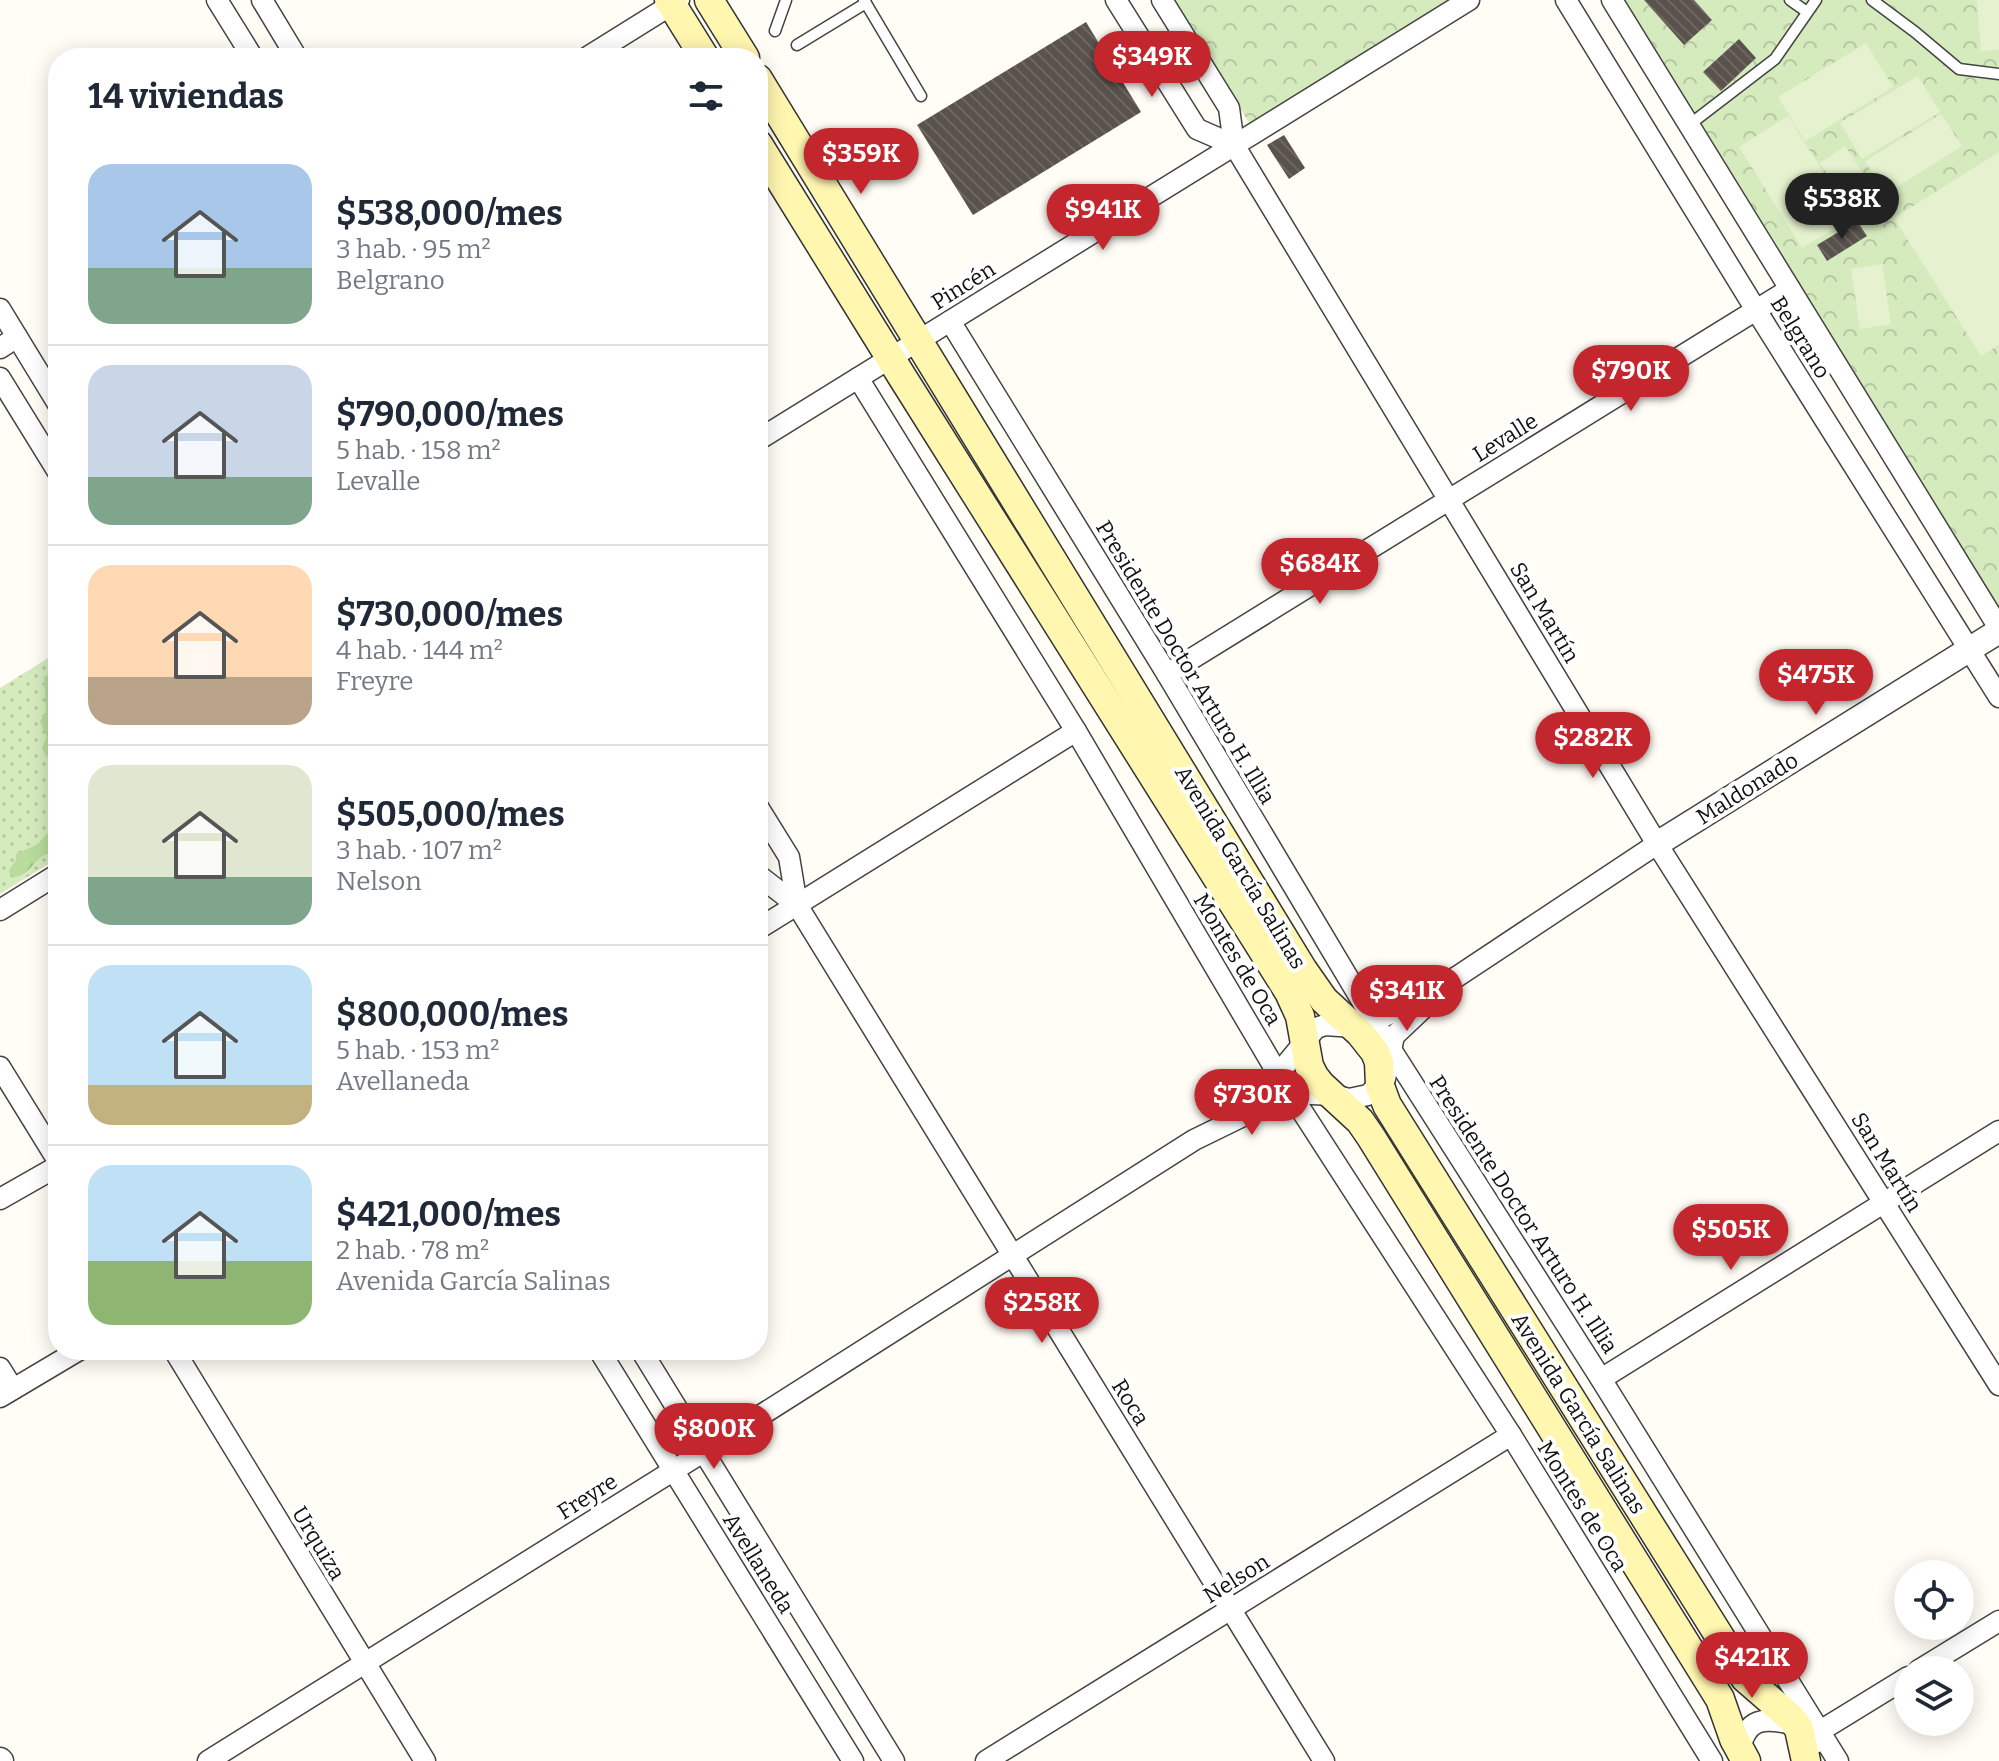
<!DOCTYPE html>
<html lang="es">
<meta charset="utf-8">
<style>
body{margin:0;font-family:Bitter,serif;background:#f6f6f7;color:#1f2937;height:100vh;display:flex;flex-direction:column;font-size:30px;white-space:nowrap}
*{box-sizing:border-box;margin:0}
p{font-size:26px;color:#747a83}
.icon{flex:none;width:44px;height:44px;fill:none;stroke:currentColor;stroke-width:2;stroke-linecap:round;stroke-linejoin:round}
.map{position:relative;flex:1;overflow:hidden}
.sheet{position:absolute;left:48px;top:48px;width:720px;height:1312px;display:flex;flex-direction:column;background:#fff;border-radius:32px;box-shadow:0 4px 20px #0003}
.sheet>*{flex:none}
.controls{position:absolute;left:1894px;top:1560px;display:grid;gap:16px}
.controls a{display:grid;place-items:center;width:80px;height:80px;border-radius:50%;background:#fff;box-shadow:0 4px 20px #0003;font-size:40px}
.price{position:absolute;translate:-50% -68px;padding:0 18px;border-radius:28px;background:#c4262e;color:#fff;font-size:26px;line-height:52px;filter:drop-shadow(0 2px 4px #0008)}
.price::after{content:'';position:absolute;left:50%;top:48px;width:24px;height:18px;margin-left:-12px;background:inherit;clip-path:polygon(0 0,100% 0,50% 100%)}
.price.active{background:#222;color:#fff}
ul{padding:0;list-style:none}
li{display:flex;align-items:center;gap:24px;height:200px;padding:0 40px}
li+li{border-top:2px solid #e0e1e3}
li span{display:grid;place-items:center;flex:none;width:224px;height:160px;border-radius:24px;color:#555}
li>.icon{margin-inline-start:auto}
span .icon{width:96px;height:96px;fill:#fffc;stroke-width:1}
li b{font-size:34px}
h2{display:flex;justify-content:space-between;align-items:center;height:96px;padding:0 40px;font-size:34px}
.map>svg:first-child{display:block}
.grass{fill:url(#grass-dots)}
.forest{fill:url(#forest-firs)}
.park{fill:url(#park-crowns)}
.pitch{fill:#e6f2cf}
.building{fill:url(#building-back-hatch)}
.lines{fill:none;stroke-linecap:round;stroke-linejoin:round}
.service-casing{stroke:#444;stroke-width:13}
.minor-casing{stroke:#444;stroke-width:23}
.tertiary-casing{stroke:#444;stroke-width:27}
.secondary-casing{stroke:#333;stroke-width:31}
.service{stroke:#fff;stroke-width:10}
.minor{stroke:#fff;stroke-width:20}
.tertiary{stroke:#fff;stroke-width:24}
.secondary{stroke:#fff6b0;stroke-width:28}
.labels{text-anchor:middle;stroke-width:8;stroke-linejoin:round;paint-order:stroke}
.street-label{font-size:22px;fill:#111;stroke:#fff}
</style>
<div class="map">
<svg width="1999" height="1761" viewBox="0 0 1999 1761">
<defs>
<pattern id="grass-dots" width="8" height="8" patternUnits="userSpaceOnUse" patternTransform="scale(2)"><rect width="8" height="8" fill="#d5ebbd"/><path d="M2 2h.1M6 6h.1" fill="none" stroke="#b6c8a1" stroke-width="1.8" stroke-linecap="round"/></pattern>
<pattern id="forest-firs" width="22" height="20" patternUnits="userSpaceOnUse" patternTransform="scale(2)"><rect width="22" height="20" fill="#b9dc9c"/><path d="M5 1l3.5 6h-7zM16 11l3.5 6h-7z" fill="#9ebc85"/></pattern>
<pattern id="park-crowns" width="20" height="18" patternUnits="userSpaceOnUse" patternTransform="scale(2)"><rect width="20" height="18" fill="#d5ebbd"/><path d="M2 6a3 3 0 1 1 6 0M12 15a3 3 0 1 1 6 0" fill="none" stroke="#b6c8a1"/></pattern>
<pattern id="building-back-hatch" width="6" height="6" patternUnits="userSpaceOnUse" patternTransform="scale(2)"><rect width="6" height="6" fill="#5a524d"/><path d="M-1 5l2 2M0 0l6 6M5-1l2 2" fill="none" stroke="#6d6662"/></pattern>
</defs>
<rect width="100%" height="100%" fill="#fffdf5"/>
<path class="grass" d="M58 652V858L0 894V688Z"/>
<g class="forest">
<path d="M58 669V759L54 760 45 755 42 747 47 737 40 721 46 711 44 677Z"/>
<path d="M58 826V849C51 852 43 855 38 860 29 868 28 874 15 877L10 875 9 870 16 860V854L38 844 52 828Z"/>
</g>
<g class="park">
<path d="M1172 0H1455L1251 126Z"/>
<path d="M1621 0H1999V611Z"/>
</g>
<g class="pitch">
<path d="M1977 0H1999V50L1981 51Z"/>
<path d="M1866 43 1893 87 1805 141 1778 97Z"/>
<path d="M1918 76 1940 112 1862 159 1840 123Z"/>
<path d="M1941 114 1962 146 1886 194 1865 161Z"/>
<path d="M1788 116 1852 218 1802 248 1739 147Z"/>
<path d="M1845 146 1879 198 1854 215 1820 163Z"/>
<path d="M1999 152V345L1981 356 1894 218Z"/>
<path d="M1882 264 1891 324 1860 329 1851 269Z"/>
</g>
<g class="building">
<path d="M1644 0H1694L1712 20 1684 45Z"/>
<path d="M1086 22 1141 112 973 215 917 125Z"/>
<path d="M1739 39 1756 58 1721 91 1703 72Z"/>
<path d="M1284 135 1305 168 1289 179 1267 145Z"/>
<path d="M1857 221 1867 236 1827 261 1817 245Z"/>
</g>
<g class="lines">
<g class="service-casing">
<g id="service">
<path d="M864 0 921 96"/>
<path d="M1790 0 1807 12"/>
<path d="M1872 0 1915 32 1959 69 1999 74"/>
<path d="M775 31 786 0"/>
<path d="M797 45 866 3"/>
<path d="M1689 125 1775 59 1816 0"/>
</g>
</g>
<g class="minor-casing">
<g id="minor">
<path d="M217 0 253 58"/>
<path d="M262 0 297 58"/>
<path d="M1116 0 1197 129 1234 145"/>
<path d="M1162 0 1229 108 1234 145 1657 844 1999 1385"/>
<path d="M1566 0 1756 310 1999 697"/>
<path d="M1612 0 1999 628"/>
<path d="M586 58 679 0"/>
<path d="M0 309 58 404"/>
<path d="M950 321 1167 674 1390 1048 1601 1379 1838 1761"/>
<path d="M0 348 17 337"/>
<path d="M0 378 58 472"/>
<path d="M858 378 1076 731 1278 1074 1511 1435 1712 1761"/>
<path d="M758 440 1469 0"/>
<path d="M1167 674 1790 289"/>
<path d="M758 807 789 857 797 905"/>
<path d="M758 875 797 905 1324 1761"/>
<path d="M0 910 58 874"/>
<path d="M758 929 1076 731"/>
<path d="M0 1067 58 1161"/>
<path d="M1225 1116 1278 1074 1316 1028 1325 1025 1354 1027 1374 1022 1391 1013 1455 978 1657 844"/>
<path d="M0 1199 58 1166"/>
<path d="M174 1350 425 1761"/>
<path d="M599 1350 853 1761"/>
<path d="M641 1350 894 1761"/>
<path d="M0 1368 13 1389"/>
<path d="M1601 1379 1999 1131"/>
<path d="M0 1397 79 1350"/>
<path d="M1919 1670 1999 1621"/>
<path d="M1815 1743 1820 1731 1908 1677"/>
<path d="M1739 1755C1745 1716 1764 1717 1797 1725"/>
<path d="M208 1761 703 1452 1194 1140 1290 1093 1333 1095 1349 1099 1368 1095 1385 1079 1394 1036 1455 978"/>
<path d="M986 1761 1511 1435"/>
</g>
</g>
<g class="tertiary-casing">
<g id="tertiary">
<path d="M1657 844 1999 631"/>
<path d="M0 1760 1 1761"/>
</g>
</g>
<g class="secondary-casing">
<g id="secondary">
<path d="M669 0 705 58"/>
<path d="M709 0 745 58"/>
<path d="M758 79 1303 970 1324 1000 1360 1033 1375 1052 1379 1062 1380 1086 1387 1105 1740 1669 1745 1678 1791 1718 1799 1729 1806 1761"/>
<path d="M758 144 901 375 1289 992 1300 1016 1309 1066 1314 1076 1321 1085 1360 1121 1371 1137 1720 1699 1734 1739 1746 1761"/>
</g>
</g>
<use href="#service" class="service"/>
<use href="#minor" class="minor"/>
<use href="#tertiary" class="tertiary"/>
<use href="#secondary" class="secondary"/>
</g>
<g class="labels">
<g class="street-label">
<text transform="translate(963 285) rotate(-32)" y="8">Pincén</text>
<text transform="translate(1801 337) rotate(58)" y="8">Belgrano</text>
<text transform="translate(1505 437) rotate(-32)" y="8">Levalle</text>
<text transform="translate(1545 612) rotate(59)" y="8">San Martín</text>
<text transform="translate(1186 662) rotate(59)" y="8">Presidente Doctor Arturo H. Illia</text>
<text transform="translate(1747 788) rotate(-32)" y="8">Maldonado</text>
<text transform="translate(1241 867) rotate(59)" y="8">Avenida García Salinas</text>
<text transform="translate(1238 959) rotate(59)" y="8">Montes de Oca</text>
<text transform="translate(1887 1162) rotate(58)" y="8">San Martín</text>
<text transform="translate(1524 1214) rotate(57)" y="8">Presidente Doctor Arturo H. Illia</text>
<text transform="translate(1131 1402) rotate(58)" y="8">Roca</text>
<text transform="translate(1579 1413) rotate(58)" y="8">Avenida García Salinas</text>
<text transform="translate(587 1496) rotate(-32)" y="8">Freyre</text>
<text transform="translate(1583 1506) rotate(58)" y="8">Montes de Oca</text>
<text transform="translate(319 1543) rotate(59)" y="8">Urquiza</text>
<text transform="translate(759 1563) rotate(58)" y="8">Avellaneda</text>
<text transform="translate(1236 1578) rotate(-32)" y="8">Nelson</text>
</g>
</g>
</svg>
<div class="controls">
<a><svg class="icon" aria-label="locate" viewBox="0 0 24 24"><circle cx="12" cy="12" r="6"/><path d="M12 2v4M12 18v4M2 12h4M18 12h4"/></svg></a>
<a><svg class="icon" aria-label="layers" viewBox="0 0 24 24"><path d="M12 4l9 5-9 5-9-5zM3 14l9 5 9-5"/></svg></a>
</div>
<b class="price" style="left:1152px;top:99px">$349K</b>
<b class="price" style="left:861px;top:196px">$359K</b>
<b class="price active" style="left:1842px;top:241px">$538K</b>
<b class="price" style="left:1103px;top:252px">$941K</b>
<b class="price" style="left:1631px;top:413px">$790K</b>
<b class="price" style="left:1320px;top:606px">$684K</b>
<b class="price" style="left:1816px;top:717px">$475K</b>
<b class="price" style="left:1593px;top:780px">$282K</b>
<b class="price" style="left:1407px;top:1033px">$341K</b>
<b class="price" style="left:1252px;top:1137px">$730K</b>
<b class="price" style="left:1731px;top:1272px">$505K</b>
<b class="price" style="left:1042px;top:1345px">$258K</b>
<b class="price" style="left:714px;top:1471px">$800K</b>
<b class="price" style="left:1752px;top:1700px">$421K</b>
<section class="sheet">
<h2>14 viviendas<svg class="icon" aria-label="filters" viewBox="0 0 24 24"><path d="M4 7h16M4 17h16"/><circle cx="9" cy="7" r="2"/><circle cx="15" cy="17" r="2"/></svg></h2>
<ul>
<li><span style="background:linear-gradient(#a9c7e8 65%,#7fa58c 0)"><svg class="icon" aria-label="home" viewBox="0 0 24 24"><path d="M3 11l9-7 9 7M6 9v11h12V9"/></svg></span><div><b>$538,000/mes</b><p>3 hab. · 95 m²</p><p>Belgrano</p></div></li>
<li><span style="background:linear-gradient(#c9d6e8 70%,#7fa58c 0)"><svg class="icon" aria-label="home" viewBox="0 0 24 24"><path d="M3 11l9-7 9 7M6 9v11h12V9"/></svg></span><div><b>$790,000/mes</b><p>5 hab. · 158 m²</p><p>Levalle</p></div></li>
<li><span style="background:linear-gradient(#ffd9b3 70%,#b9a48a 0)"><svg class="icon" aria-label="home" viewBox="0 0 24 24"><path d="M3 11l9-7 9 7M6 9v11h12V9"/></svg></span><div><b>$730,000/mes</b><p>4 hab. · 144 m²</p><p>Freyre</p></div></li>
<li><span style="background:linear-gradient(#dfe7d0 70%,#7fa58c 0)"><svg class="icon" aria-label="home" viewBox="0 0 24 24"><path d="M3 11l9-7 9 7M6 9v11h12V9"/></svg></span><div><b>$505,000/mes</b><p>3 hab. · 107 m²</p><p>Nelson</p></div></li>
<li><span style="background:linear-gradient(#bfe0f5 75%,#c2b280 0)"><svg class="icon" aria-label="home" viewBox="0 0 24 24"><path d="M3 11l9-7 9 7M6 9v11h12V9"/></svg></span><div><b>$800,000/mes</b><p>5 hab. · 153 m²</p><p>Avellaneda</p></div></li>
<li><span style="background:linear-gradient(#bfe0f5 60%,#8fb573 0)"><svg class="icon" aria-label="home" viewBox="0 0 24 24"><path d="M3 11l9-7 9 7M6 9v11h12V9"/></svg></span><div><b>$421,000/mes</b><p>2 hab. · 78 m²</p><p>Avenida García Salinas</p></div></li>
</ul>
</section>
</div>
